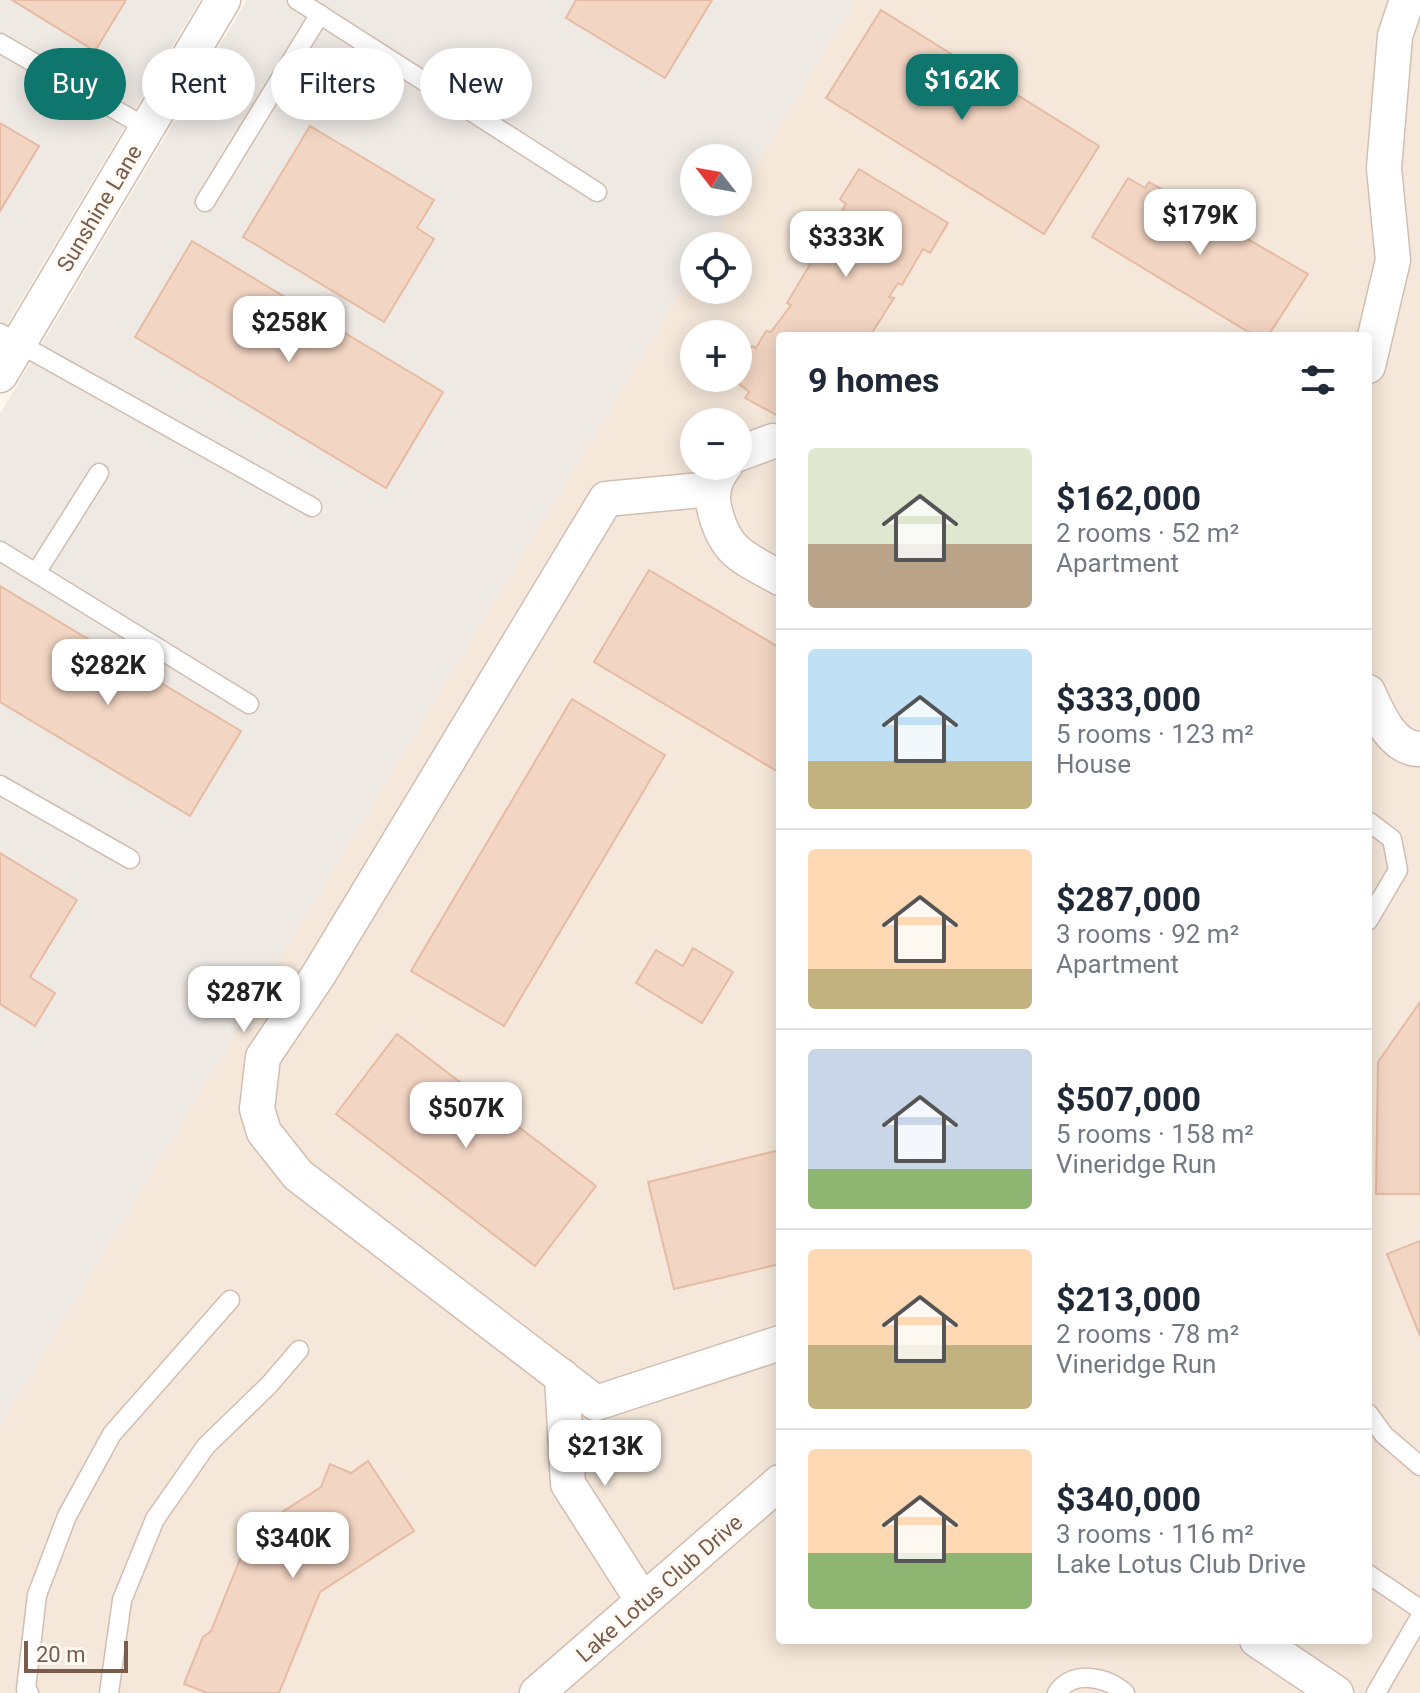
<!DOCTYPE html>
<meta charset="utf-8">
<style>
body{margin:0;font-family:Roboto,sans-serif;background:#f2f2f3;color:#1f2937;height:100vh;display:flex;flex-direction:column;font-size:30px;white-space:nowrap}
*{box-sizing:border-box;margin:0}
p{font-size:26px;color:#747a83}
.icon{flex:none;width:44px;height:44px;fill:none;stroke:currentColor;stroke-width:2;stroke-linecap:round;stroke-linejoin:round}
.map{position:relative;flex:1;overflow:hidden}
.panel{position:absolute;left:776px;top:332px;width:596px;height:1312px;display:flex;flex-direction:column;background:#fff;border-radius:8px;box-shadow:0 4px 20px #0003}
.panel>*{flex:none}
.hud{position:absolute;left:24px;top:48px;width:632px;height:72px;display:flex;gap:16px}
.needle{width:52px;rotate:301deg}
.fabs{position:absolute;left:680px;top:144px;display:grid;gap:16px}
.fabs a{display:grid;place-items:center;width:72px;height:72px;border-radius:50%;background:#fff;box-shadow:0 4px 20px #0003;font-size:40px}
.scale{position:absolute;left:24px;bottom:20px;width:104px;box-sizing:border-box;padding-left:8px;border:4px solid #7a5c4d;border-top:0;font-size:22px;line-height:28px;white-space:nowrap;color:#7a5c4d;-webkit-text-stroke:6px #fffaf3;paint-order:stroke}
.price{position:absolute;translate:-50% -68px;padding:0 18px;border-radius:16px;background:#fff;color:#222;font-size:26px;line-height:52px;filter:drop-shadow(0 2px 4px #0008)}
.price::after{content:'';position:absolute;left:50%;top:48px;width:24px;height:18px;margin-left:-12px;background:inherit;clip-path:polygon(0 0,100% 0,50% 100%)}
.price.active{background:#0f766e;color:#fff}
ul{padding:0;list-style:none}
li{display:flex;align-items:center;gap:24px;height:200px;padding:0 32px}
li+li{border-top:2px solid #e0e1e3}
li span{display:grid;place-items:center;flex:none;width:224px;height:160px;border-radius:8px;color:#555}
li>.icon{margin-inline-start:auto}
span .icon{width:96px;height:96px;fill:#fffc;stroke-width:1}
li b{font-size:34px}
h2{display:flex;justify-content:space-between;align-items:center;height:96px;padding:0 32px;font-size:34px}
.chip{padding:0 28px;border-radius:36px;background:#fff;box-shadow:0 4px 20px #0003;font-size:28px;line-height:72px}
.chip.active{background:#0f766e;color:#fff}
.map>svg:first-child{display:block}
.residential{fill:#f5e8da;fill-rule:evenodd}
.industrial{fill:#efe9e4}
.building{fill:#f3d5c3;stroke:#e6bba3;stroke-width:2}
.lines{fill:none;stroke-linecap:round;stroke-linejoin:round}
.service-casing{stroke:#d1beb0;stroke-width:21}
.minor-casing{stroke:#d1beb0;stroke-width:37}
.service{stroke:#fff;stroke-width:18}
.minor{stroke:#fff;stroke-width:34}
.labels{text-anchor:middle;stroke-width:6;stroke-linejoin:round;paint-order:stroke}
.street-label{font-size:22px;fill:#7a5c4d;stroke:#fffaf3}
</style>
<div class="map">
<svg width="1420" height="1693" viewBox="0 0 1420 1693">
<rect width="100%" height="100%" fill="#fdf6ec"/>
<path class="residential" d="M849 0H1420V1693H0V1422L694 259V290H738V246H702L728 202H738V185ZM694 334H738V378H694ZM780 336H1368V1640H780ZM694 422H738V466H694Z"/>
<g class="industrial">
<path d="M0 0H200L0 336Z"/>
<path d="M247 0H855L738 195V158H694V202H734L708 246H694V269L0 1424V414Z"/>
</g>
<g class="building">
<path d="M12 0H126L95 51Z"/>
<path d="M576 0H712L665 78 566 18Z"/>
<path d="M881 10 1099 146 1044 234 826 98Z"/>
<path d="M0 123 39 146 0 211Z"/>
<path d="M310 126 434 200 417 228 434 239 384 322 243 237Z"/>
<path d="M859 169 948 223 930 253 923 249 902 285 898 283 889 297 894 298 870 336H780V417L745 398 749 392 732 378H738V368L752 346 756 348 766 331 771 332 791 305 787 303 846 204 840 199Z"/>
<path d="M1128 178 1145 188 1149 182 1308 274 1268 336H1255L1092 237Z"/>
<path d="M192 241 443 392 386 488 135 337Z"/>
<path d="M649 570 780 648V773L594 662Z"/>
<path d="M0 586 241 731 190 816 0 702Z"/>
<path d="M572 699 665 755 504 1026 411 971Z"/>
<path d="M0 853 77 900 30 977 55 993 35 1026 0 1004Z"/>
<path d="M693 948 733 972 702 1023 636 983 656 950 683 966Z"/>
<path d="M1420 1002V1194H1376L1378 1062Z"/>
<path d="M397 1034 596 1186 535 1266 336 1114Z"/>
<path d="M780 1150V1264L674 1289 648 1182Z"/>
<path d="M1420 1241V1336L1387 1254Z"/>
<path d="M368 1461 414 1531 320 1592 279 1693H207L184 1684 203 1637 211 1631 251 1532 321 1487 330 1464 351 1473Z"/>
</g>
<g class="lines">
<g class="service-casing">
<g id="service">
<path d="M297 0 597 192"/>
<path d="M0 43 147 128"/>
<path d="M205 202 320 14"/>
<path d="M0 333 312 507"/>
<path d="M0 551 249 704"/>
<path d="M36 573 99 473"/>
<path d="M0 785 130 859"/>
<path d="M1368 821 1392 839 1398 870 1368 921"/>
<path d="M1368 1413 1384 1435 1420 1466"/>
<path d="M1368 1574 1420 1609"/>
<path d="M29 1693 26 1689 37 1595 67 1516 112 1434 230 1300"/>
<path d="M109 1693 122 1600 155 1519 206 1446 269 1385 299 1350"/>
<path d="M1057 1693C1072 1669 1107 1677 1125 1693"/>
<path d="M1376 1693 1420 1617"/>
</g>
</g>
<g class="minor-casing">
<g id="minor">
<path d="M1368 366 1393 260 1384 168 1395 36 1407 0"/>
<path d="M0 375 223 0"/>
<path d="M738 454 773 441 780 442"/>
<path d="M725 466C715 479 711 491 714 507 724 552 742 557 780 578"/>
<path d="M712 489 606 499 319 974 263 1057 257 1109 264 1132 298 1175 596 1403 780 1343"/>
<path d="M1368 692C1378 714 1392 749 1420 749"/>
<path d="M562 1376 568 1484 643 1601"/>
<path d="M1257 1640 1336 1693"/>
<path d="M537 1693 780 1482"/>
</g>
</g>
<use href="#service" class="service"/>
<use href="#minor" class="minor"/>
</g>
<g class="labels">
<g class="street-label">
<text transform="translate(99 208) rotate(-59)" y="8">Sunshine Lane</text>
<text transform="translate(659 1588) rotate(-41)" y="8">Lake Lotus Club Drive</text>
</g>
</g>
</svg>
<div class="fabs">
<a><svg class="needle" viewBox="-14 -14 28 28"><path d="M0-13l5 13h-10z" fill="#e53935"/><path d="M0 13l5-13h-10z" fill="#747a83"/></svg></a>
<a><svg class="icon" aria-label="locate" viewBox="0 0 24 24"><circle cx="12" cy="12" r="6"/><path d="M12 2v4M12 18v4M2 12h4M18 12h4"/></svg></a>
<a>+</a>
<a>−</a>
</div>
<div class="scale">20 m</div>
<b class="price active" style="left:962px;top:122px">$162K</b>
<b class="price" style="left:1200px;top:257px">$179K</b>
<b class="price" style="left:846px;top:279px">$333K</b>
<b class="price" style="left:289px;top:364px">$258K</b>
<b class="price" style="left:108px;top:707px">$282K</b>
<b class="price" style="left:244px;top:1034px">$287K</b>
<b class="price" style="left:466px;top:1150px">$507K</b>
<b class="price" style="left:605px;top:1488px">$213K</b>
<b class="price" style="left:293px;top:1580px">$340K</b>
<div class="hud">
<a class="chip active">Buy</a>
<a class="chip">Rent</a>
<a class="chip">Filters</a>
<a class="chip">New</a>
</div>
<section class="panel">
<h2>9 homes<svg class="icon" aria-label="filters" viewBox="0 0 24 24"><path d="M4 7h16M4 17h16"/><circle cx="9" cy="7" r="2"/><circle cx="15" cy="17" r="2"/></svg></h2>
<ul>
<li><span style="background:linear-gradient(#dfe7d0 60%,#b9a48a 0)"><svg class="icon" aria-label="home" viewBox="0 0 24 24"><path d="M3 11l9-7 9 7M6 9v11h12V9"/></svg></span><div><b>$162,000</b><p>2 rooms · 52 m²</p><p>Apartment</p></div></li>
<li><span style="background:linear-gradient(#bfe0f5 70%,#c2b280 0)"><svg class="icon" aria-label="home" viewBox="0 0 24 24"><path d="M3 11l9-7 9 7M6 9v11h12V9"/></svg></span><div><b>$333,000</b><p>5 rooms · 123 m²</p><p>House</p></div></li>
<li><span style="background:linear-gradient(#ffd9b3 75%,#c2b280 0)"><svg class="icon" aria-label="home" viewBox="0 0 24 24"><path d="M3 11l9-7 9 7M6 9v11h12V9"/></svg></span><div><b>$287,000</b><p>3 rooms · 92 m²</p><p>Apartment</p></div></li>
<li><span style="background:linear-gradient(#c9d6e8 75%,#8fb573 0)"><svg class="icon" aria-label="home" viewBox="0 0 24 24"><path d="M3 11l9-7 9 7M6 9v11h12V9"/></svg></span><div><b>$507,000</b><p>5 rooms · 158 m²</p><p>Vineridge Run</p></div></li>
<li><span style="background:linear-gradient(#ffd9b3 60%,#c2b280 0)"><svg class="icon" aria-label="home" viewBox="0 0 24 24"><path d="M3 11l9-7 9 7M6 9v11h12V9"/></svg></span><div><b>$213,000</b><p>2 rooms · 78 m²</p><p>Vineridge Run</p></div></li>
<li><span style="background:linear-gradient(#ffd9b3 65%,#8fb573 0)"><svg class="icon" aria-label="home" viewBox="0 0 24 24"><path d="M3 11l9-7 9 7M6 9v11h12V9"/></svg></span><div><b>$340,000</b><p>3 rooms · 116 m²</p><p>Lake Lotus Club Drive</p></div></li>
</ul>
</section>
</div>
